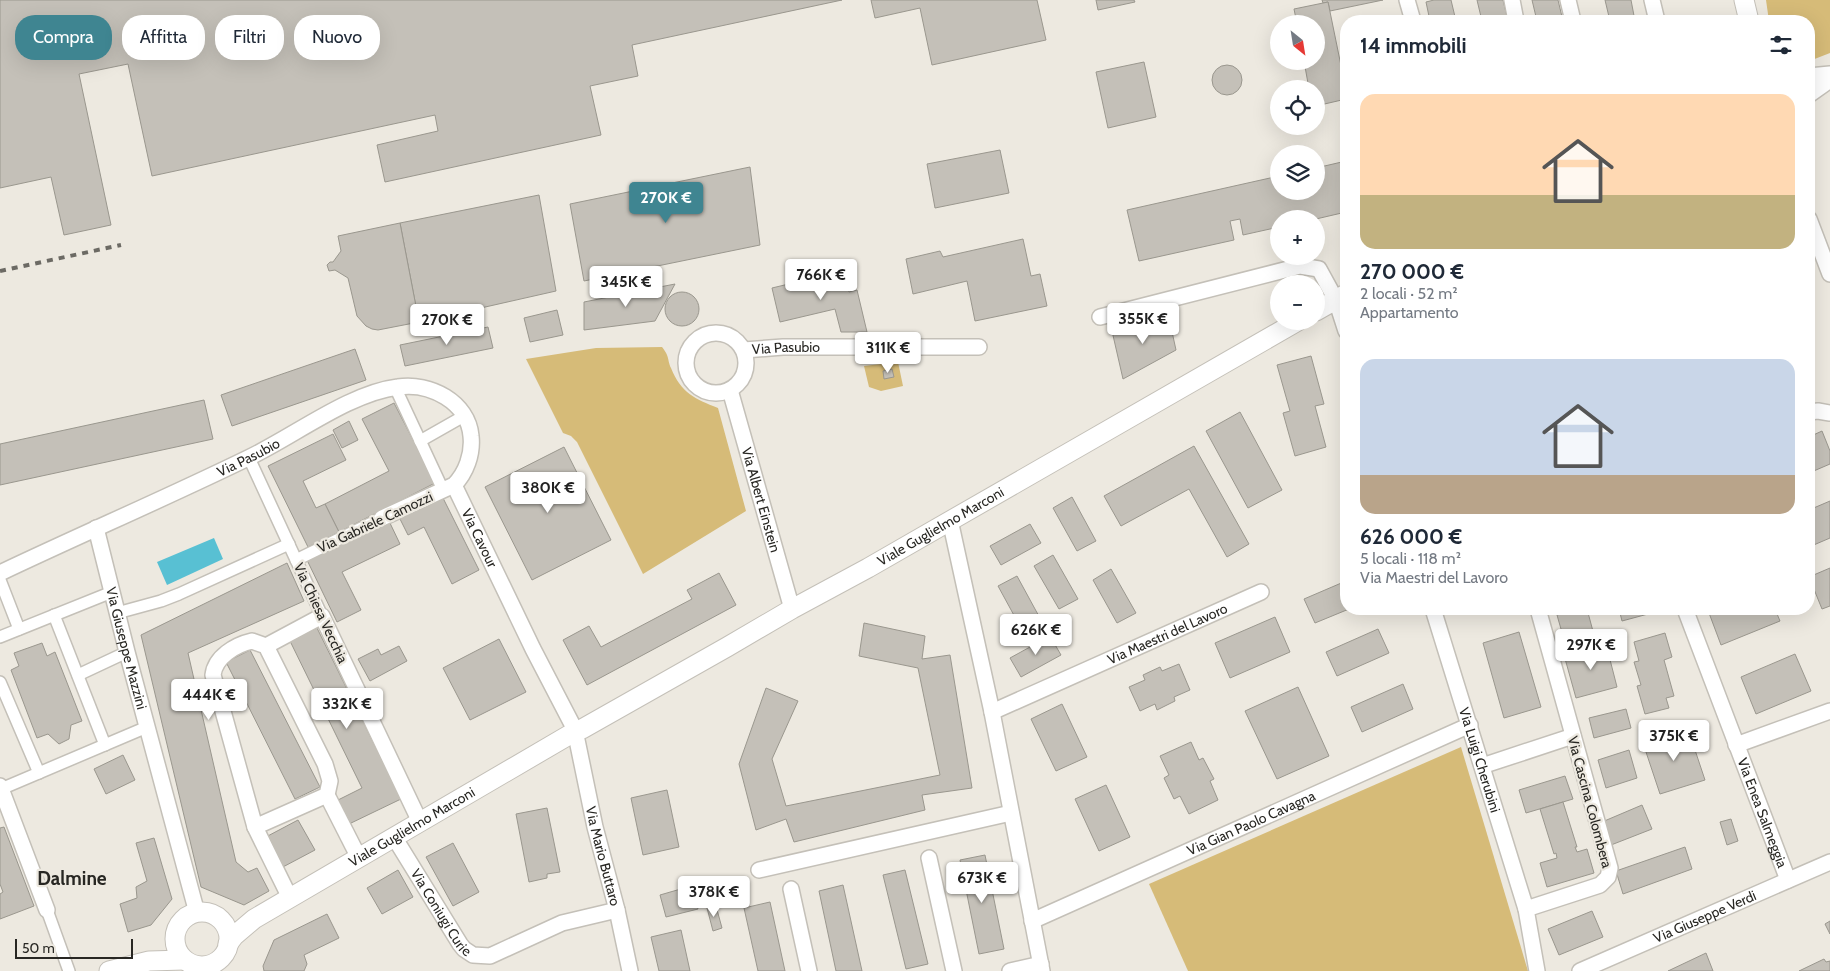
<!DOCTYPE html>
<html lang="it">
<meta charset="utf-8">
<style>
body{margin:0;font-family:Cabin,sans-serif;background:#f6f6f7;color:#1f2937;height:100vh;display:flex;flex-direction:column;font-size:19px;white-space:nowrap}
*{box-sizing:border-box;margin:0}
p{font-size:16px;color:#747a83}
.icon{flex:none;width:28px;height:28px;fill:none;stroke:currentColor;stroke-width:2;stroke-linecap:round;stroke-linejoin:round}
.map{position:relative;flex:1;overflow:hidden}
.details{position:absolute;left:1340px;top:15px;width:475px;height:600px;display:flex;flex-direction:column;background:#fff;border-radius:20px;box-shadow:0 5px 20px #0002}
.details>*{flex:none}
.guide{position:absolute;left:15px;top:15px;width:475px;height:45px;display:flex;gap:10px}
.needle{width:32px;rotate:150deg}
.buttons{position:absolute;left:1270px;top:15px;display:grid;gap:10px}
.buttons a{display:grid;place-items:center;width:55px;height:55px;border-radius:50%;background:#fff;box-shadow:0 5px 20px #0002;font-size:25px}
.scale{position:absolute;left:15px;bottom:12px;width:118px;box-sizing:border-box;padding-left:5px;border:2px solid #282723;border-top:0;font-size:14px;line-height:18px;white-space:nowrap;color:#282723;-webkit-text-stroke:4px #ede9e0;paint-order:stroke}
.price{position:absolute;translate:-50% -42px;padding:0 11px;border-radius:5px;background:#fff;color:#222;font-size:16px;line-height:32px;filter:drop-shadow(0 1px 2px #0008)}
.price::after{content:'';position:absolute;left:50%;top:30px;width:15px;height:11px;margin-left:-8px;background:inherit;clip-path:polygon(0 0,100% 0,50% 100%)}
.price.active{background:#3f8591;color:#fff}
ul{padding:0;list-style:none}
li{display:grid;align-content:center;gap:10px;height:265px;padding:0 20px}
li span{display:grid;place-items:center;height:155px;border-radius:15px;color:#555}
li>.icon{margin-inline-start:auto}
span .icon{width:90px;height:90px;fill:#fffc;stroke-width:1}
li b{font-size:21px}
h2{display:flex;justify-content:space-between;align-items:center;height:60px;padding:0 20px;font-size:21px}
.pill{padding:0 18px;border-radius:20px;background:#fff;box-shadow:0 5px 20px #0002;font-size:18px;line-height:45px}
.pill.active{background:#3f8591;color:#fff}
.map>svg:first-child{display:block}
.green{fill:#d6bb78}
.water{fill:#58c0d3}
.building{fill:#c4c0b8;stroke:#9a978e}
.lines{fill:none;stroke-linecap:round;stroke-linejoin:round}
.pedestrian-casing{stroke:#c4c0b8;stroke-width:14}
.minor-casing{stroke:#c4c0b8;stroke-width:18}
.tertiary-casing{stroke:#c4c0b8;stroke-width:21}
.pedestrian{stroke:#fff;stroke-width:11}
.minor{stroke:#fff;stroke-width:15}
.tertiary{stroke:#fff;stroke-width:19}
.rail{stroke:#6c6a64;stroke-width:4;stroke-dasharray:6 6;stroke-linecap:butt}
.labels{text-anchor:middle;stroke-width:4.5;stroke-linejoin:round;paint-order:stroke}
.street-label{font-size:14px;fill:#282723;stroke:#ede9e0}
.district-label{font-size:19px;font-weight:bold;fill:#282723;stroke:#ede9e0}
</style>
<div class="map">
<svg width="1830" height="971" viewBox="0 0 1830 971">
<rect width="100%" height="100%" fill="#ede9e0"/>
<g class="green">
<path d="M1766 0H1830V53L1812 60 1809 59V21H1769Z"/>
<path d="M662 347C670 357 667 359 671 368 681 393 695 399 718 408L746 511 643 574 577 442 571 436 563 433 526 359 596 348Z"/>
<path d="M898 362 903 386 881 391 869 387 864 366Z"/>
<path d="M1461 747 1528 971H1188L1149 884Z"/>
</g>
<path class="water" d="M214 538 223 559 167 585 157 562Z"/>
<g class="building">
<path d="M0 0H842L632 45 638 76 590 86 601 135 385 182 377 145 438 131 435 115 152 176 128 64 79 74 111 225 64 235 51 177 0 188Z"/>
<path d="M871 0H1037L1046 40 932 65 920 8 875 18Z"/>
<path d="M1096 0H1134L1135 2 1098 10Z"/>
<path d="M1322 0H1383L1330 11 1328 2 1323 3Z"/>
<path d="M1434 0H1451L1456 21H1430L1426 2Z"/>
<path d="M1477 0H1503L1508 21H1482Z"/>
<path d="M1532 0H1558L1563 21H1537Z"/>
<path d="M1605 0H1631L1635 21H1610Z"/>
<path d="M1328 2 1346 90V99L1316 106V89H1309L1304 61H1316V24H1297L1294 9Z"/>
<path d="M1144 62 1156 117 1108 128 1096 72Z"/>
<circle cx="1227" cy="80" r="15"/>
<path d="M1000 150 1009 193 935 208 927 164Z"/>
<path d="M1346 161V212L1316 219H1279V227L1243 235 1240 219 1230 221 1234 240 1139 261 1127 210 1279 176V191H1316V168Z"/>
<path d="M750 167 760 245 584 281 570 204Z"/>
<path d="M539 195 556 291 419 322 400 223Z"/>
<path d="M400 223 419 322 378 330 372 329 366 326 357 316 348 278 335 270 329 271 327 265 330 262H333L341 251 338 236Z"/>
<path d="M1023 239 1031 276 1040 274 1047 306 975 321 967 281 913 294 906 259 940 251 943 257Z"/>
<path d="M843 271 849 292 857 290 867 332H841L835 309 780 322 772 288Z"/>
<path d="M675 284 655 321 584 330V302Z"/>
<circle cx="682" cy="309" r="17"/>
<path d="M557 310 563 335 530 342 524 318Z"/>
<path d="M1169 318 1176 350 1123 379 1112 331Z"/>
<path d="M488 327 493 348 405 366 400 345Z"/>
<path d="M355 349 366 380 232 426 221 395Z"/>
<path d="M1311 356 1324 404 1315 406 1326 447 1295 456 1283 413 1290 411 1277 365Z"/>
<path d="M892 369 894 377 884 379 883 371Z"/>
<path d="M204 400 213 439 0 485V444Z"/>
<path d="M394 403 435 483 339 532 325 504 389 471 362 419Z"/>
<path d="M1240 412 1282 490 1248 508 1206 431Z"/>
<path d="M349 421 358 440 342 448 333 430Z"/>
<path d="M1822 431 1830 451V464L1809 473V437Z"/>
<path d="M333 434 346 460 303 481 316 508 325 504 339 532 308 547 268 466Z"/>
<path d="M1194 446 1249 544 1227 557 1189 489 1121 526 1104 496Z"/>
<path d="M564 447 611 540 532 580 485 487Z"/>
<path d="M442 496 479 570 452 584 424 527 408 535 399 517Z"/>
<path d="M1072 497 1096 541 1077 551 1053 508Z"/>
<path d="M1830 501V538L1809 547V510Z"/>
<path d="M389 521 400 544 342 572 361 610 337 622 307 560Z"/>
<path d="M1030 524 1041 543 1001 565 990 546Z"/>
<path d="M1053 555 1078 599 1059 609 1034 566Z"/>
<path d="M287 563 304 601 188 653 236 862 248 872 257 868 269 891 244 905 201 887 141 635Z"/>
<path d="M1830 568V606L1822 609 1809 577Z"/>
<path d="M1111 569 1136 613 1117 623 1093 580Z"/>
<path d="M719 573 736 605 587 685 563 640 589 626 601 647 692 599 687 590Z"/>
<path d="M1017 576 1041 620 1022 630 998 586Z"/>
<path d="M1346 581V609H1349L1315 623 1304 599Z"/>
<path d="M1580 609H1587L1594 635 1565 643 1557 615Z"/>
<path d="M1619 609H1647L1648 614 1622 621Z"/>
<path d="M1719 609H1775L1780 621 1721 645 1709 613Z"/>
<path d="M1275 617 1290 652 1230 678 1215 643Z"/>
<path d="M864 623 925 636 922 659 950 655 972 788 922 795 925 810 794 842 786 819 756 830 739 764 766 688 798 701 772 759 786 806 940 775 918 668 859 656Z"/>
<path d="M317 628 401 799 349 824 338 800 362 788 290 641Z"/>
<path d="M1378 629 1389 653 1337 676 1326 652Z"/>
<path d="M1519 632 1541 707 1504 718 1483 643Z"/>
<path d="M1665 633 1672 657 1664 660 1674 696 1666 698 1669 708 1645 714 1637 686 1641 685 1634 662 1639 661 1634 642Z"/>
<path d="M1050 636 1061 655 1021 677 1010 658Z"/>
<path d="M499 639 526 692 470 720 443 668Z"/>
<path d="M42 643 47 656 55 652 82 721 71 725 69 739 59 744 48 734 37 738 11 670 19 666 14 653Z"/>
<path d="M1606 644 1617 687 1576 698 1564 655Z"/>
<path d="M399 646 407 661 370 681 358 659 378 649 381 655Z"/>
<path d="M250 650 320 787 295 799 226 662Z"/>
<path d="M1795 654 1811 691 1756 714 1741 677Z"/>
<path d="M1179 664 1190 690 1174 697 1175 701 1157 710 1155 704 1140 711 1129 687 1145 680 1143 675 1160 667 1162 671Z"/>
<path d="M1403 684 1413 709 1362 732 1351 707Z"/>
<path d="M1298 687 1329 756 1277 779 1245 711Z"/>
<path d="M1062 704 1087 757 1056 771 1031 719Z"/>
<path d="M1626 709 1631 728 1594 738 1589 718Z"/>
<path d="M1688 729 1705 780 1660 794 1643 743Z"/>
<path d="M1191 742 1199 760 1203 758 1214 779 1210 781 1218 800 1189 814 1180 796 1174 799 1164 778 1169 775 1160 756Z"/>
<path d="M1629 750 1637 778 1606 788 1598 760Z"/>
<path d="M123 755 135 780 106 794 94 769Z"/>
<path d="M1565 776 1573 799 1526 813 1519 790Z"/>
<path d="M1106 785 1130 837 1099 851 1075 799Z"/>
<path d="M667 790 679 847 643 855 631 798Z"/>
<path d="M1563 802 1577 847H1575L1577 852 1587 849 1594 873 1547 887 1540 863 1557 858 1556 853 1554 854 1540 809Z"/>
<path d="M1642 805 1652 829 1611 845 1602 822Z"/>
<path d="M547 808 560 872 547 874V878L529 882 516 814Z"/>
<path d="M1731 819 1738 841 1727 845 1720 822Z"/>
<path d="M298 820 315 850 281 868 264 838Z"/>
<path d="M4 827 34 906 0 919V894L3 892 0 884V828Z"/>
<path d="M154 838 172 899 151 925 128 932 120 904 137 898 136 887 147 881 136 843Z"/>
<path d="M453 843 479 892 453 906 426 857Z"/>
<path d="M1685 847 1692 869 1623 894 1616 871Z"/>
<path d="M985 855 1004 949 979 954 960 860Z"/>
<path d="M398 870 413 897 382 914 367 888Z"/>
<path d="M905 870 928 964 906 969 883 875Z"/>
<path d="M843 885 862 971H836L819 891Z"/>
<path d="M691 886 698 909 666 917 660 895Z"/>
<path d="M770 902 785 971H758L744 908Z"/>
<path d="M716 906 722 928 713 931 707 908Z"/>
<path d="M1592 911 1603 937 1559 955 1548 929Z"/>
<path d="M327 914 339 938 304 955 307 964 304 971H264L263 966 274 940Z"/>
<path d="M1830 921V934L1825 924Z"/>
<path d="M681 930 690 971H659L651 937Z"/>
<path d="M1706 953 1713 971H1668Z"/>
<path d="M1824 959 1826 962 1830 961V971H1799Z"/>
</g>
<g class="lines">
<g class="pedestrian-casing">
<g id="pedestrian">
<path d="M395 387 443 490"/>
<path d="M420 441 464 416"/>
<path d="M249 458 322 616"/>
<path d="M296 560 382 518"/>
<path d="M0 580 19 629"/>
<path d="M117 613 161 601 179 594 289 544"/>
<path d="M54 615 105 745"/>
<path d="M0 637 112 592"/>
<path d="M78 675 127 652"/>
<path d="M0 682 39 773"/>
<path d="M1 789 147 727"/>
<path d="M47 910 69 971"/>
</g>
</g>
<g class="minor-casing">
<g id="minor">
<path d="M1407 0 1413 21"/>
<path d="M1512 0 1516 21"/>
<path d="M1568 0 1573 21"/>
<path d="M1652 0 1657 21"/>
<path d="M1809 76 1830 74"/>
<path d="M1809 95 1830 80"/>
<path d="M1809 219 1830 274"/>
<path d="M1100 317 1300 266 1319 269 1336 300 1346 331"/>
<circle cx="716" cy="363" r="30"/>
<path id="s1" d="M744 350 783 347H979"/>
<path id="s2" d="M730 390 792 609"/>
<path d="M1809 412 1818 411 1830 413"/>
<path id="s3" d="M454 485 533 649 573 726"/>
<path d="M950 520 992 712 1042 971"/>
<path id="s4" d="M96 528 127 652 197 913"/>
<path id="s5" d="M0 573C82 534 166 498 248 458 293 437 349 393 398 387 430 382 468 402 471 436 473 454 466 473 454 485L382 518"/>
<path id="s6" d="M1433 609 1526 909"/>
<path id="s7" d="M1685 609 1788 880"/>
<path d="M252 641 266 646 325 764 330 781 327 795 255 827 213 675C215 657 235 645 252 641Z"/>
<path d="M266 646 322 616 420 822"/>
<path id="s8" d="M992 712 1261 592"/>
<path id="s9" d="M577 740 595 827 617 910 630 971"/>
<path d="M1736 745 1830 711"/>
<path d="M1482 766 1573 736"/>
<path d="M0 786 47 910"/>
<path d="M327 795 359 858"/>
<path d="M255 827 290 898"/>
<path id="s10" d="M394 837 460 944 464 949 473 955 490 956 562 923 617 910"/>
<path d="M929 858 954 971"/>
<path d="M759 870 1011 813"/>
<path d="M791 889 809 971"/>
<path id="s11" d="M1032 921 1470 725"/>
<path d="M1010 971 1041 964"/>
<path d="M1537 971 1526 909 1600 885 1608 877 1610 868 1538 609"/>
<path id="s12" d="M1580 971 1830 862"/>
</g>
</g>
<g class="tertiary-casing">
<g id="tertiary">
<path d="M1744 0 1749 21"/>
<path d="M1316 311 1346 294"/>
<path id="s13" d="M582 729 727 647 792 609 868 568 1298 321"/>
<circle cx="202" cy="939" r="27"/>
<path id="s14" d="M228 944 234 936 254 919 569 735"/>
<path d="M109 971 149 961 184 960"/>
</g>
</g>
<use href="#pedestrian" class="pedestrian"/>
<use href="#minor" class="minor"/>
<use href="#tertiary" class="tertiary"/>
<path class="rail" d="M0 271 121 245"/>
</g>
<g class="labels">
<g class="street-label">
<text dy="5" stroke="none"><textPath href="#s1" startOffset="42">Via Pasubio</textPath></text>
<text dy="5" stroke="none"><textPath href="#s5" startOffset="274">Via Pasubio</textPath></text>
<text dy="5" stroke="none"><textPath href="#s2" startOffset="114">Via Albert Einstein</textPath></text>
<text transform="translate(375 522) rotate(-25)" y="5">Via Gabriele Camozzi</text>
<text dy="5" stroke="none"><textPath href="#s13" startOffset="412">Viale Guglielmo Marconi</textPath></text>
<text dy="5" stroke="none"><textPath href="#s3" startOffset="59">Via Cavour</textPath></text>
<text transform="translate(321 613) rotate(65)" y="5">Via Chiesa Vecchia</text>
<text dy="5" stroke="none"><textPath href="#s8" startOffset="192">Via Maestri del Lavoro</textPath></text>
<text dy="5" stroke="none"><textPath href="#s4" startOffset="124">Via Giuseppe Mazzini</textPath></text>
<text dy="5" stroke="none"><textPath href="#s6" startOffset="158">Via Luigi Cherubini</textPath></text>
<text transform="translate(1590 802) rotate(75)" y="5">Via Cascina Colombera</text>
<text dy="5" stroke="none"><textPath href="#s7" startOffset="218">Via Enea Salmeggia</textPath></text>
<text dy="5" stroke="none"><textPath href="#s11" startOffset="240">Via Gian Paolo Cavagna</textPath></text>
<text dy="5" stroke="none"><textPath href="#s14" startOffset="219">Viale Guglielmo Marconi</textPath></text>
<text dy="5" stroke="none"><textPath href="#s9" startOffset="119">Via Mario Buttaro</textPath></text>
<text dy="5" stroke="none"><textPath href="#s10" startOffset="89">Via Coniugi Curie</textPath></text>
<text dy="5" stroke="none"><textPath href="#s12" startOffset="136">Via Giuseppe Verdi</textPath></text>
</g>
<g class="district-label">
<text x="72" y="885">Dalmine</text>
</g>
</g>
</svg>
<div class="buttons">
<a><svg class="needle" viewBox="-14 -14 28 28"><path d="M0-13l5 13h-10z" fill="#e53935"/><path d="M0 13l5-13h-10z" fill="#747a83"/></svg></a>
<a><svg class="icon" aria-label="locate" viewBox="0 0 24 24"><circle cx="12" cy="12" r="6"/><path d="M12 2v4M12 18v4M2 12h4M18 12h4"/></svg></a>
<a><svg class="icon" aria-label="layers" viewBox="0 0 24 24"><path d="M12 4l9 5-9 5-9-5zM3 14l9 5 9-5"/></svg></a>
<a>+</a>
<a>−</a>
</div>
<div class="scale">50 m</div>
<b class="price active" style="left:666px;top:224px">270K €</b>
<b class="price" style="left:821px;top:301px">766K €</b>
<b class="price" style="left:626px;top:308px">345K €</b>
<b class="price" style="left:1143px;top:345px">355K €</b>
<b class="price" style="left:447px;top:346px">270K €</b>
<b class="price" style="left:888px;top:374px">311K €</b>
<b class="price" style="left:548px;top:514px">380K €</b>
<b class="price" style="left:1036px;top:656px">626K €</b>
<b class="price" style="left:1591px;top:671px">297K €</b>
<b class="price" style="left:209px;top:721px">444K €</b>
<b class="price" style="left:347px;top:730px">332K €</b>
<b class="price" style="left:1674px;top:762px">375K €</b>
<b class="price" style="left:982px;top:904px">673K €</b>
<b class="price" style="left:714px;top:918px">378K €</b>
<div class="guide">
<a class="pill active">Compra</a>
<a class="pill">Affitta</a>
<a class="pill">Filtri</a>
<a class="pill">Nuovo</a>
</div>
<section class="details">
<h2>14 immobili<svg class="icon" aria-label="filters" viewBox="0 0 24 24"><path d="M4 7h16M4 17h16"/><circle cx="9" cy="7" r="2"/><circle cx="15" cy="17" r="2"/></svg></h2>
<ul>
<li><span style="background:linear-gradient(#ffd9b3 65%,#c2b280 0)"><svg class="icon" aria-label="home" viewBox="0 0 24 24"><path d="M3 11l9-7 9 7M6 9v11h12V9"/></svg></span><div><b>270 000 €</b><p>2 locali · 52 m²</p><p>Appartamento</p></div></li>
<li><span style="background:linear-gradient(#c9d6e8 75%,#b9a48a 0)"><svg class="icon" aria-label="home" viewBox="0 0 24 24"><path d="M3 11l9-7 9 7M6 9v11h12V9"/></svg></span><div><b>626 000 €</b><p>5 locali · 118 m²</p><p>Via Maestri del Lavoro</p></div></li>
</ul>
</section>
</div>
